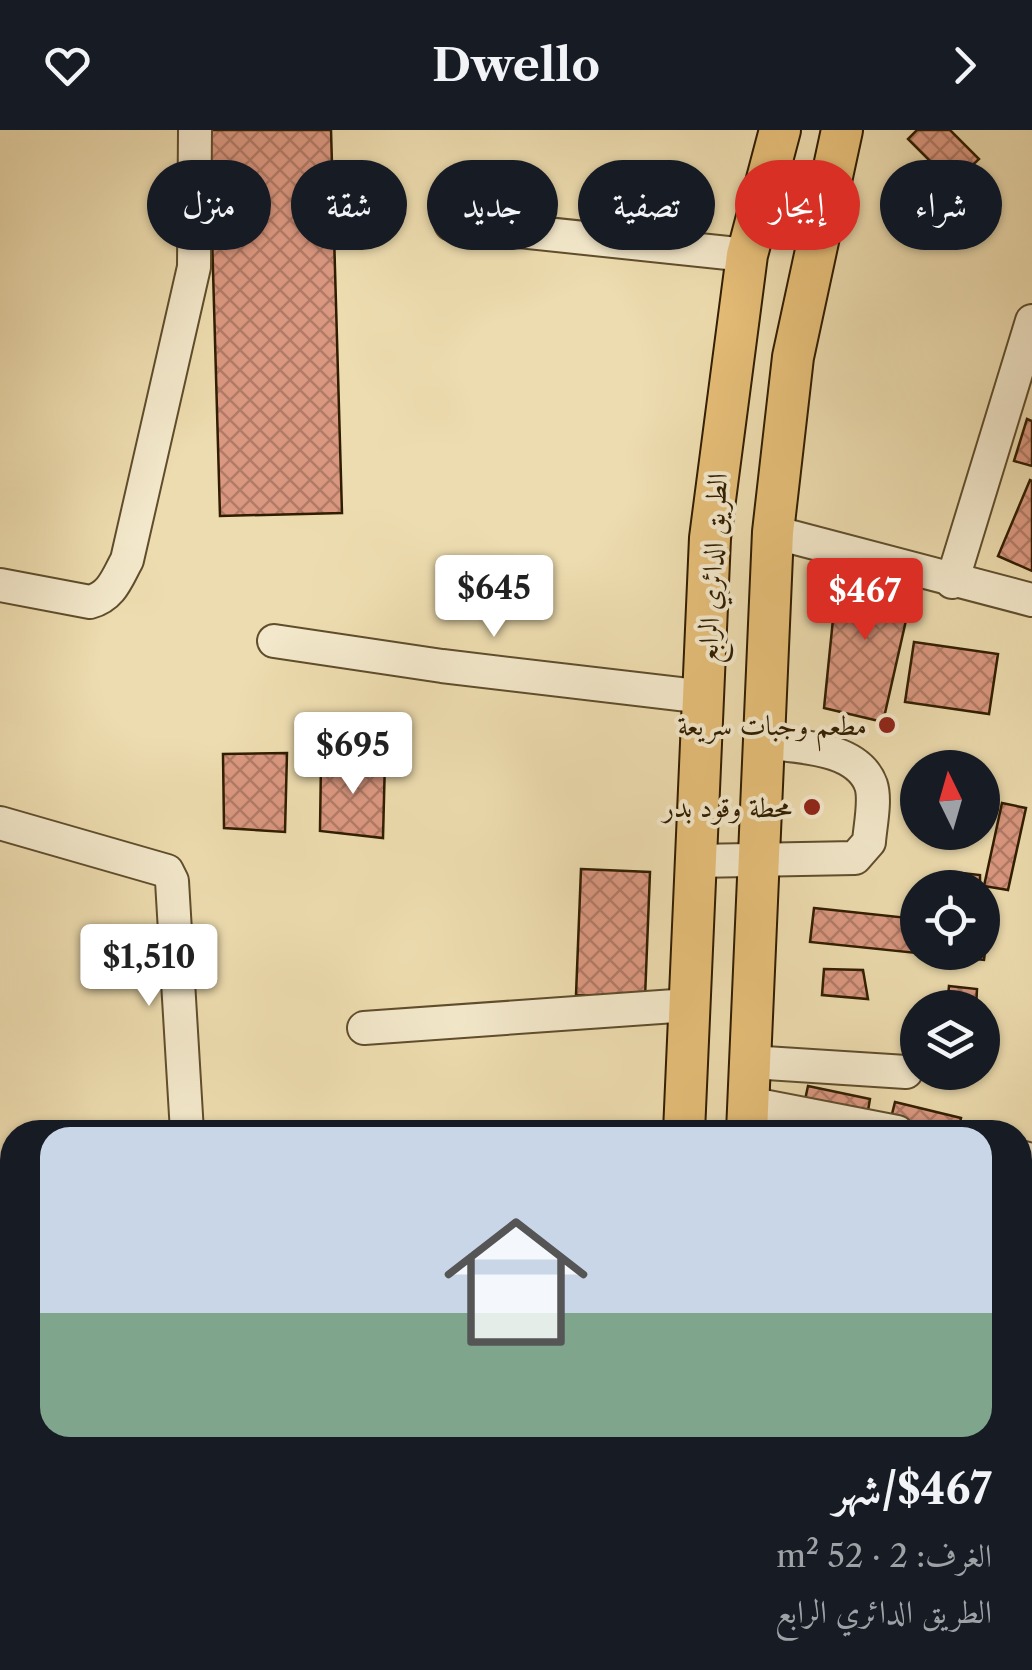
<!DOCTYPE html>
<html lang="ar">
<meta charset="utf-8">
<style>
body{margin:0;font-family:"Libre Caslon Text",Amiri,serif;background:#20242c;color:#f1f3f6;direction:rtl;height:100vh;display:flex;flex-direction:column;font-size:38px;white-space:nowrap}
*{box-sizing:border-box;margin:0}
p{font-size:32px;color:#9ea1a6}
.icon{flex:none;width:55px;height:55px;fill:none;stroke:currentColor;stroke-width:2;stroke-linecap:round;stroke-linejoin:round}
.map{position:relative;flex:1;overflow:hidden;direction:ltr}
.panel{position:absolute;left:0px;top:990px;width:1032px;height:550px;display:flex;flex-direction:column;background:#171b24;border-radius:40px 40px 0 0;box-shadow:0 2px 8px #0004;direction:rtl}
.panel>*{flex:none}
.guide{position:absolute;left:30px;top:30px;width:972px;height:90px;direction:rtl;display:flex;gap:20px}
.needle{width:65px;rotate:355deg}
.fabs{position:absolute;left:900px;top:620px;display:grid;gap:20px}
.fabs a{display:grid;place-items:center;width:100px;height:100px;border-radius:50%;background:#171b24;box-shadow:0 2px 8px #0004;font-size:50px}
.price{position:absolute;translate:-50% -85px;padding:0 22px;border-radius:10px;background:#fff;color:#222;font-size:32px;line-height:65px;filter:drop-shadow(0 2px 5px #0008)}
.price::after{content:'';position:absolute;left:50%;top:60px;width:30px;height:22px;margin-left:-15px;background:inherit;clip-path:polygon(0 0,100% 0,50% 100%)}
.price.on{background:#d93025;color:#fff}
ul{padding:0;list-style:none}
li{display:grid;align-content:center;gap:20px;height:530px;padding:0 40px}
li+li{border-top:2px solid #363941}
li span{display:grid;place-items:center;height:310px;border-radius:30px;color:#555}
li>.icon{margin-inline-start:auto}
span .icon{width:180px;height:180px;fill:#fffc;stroke-width:1}
li b{font-size:42px}
.chip{padding:0 35px;border-radius:45px;background:#171b24;box-shadow:0 2px 8px #0004;font-size:35px;line-height:90px}
.chip.on{background:#d93025;color:#fff}
header{display:flex;justify-content:space-between;align-items:center;height:130px;padding:0 40px;background:#171b24;font-size:45px;font-weight:800}
.map>svg:first-child{display:block}
.building{fill:url(#building-cross-hatch);stroke:#301d00;stroke-width:2.5}
.lines{fill:none;stroke-linecap:round;stroke-linejoin:round}
.minor-casing{stroke:#5f4d2c;stroke-width:36}
.major-casing{stroke:#301d00;stroke-width:44}
.minor{stroke:#f3e8cb;stroke-width:32}
.major{stroke:#e6be78;stroke-width:40}
.poi-dot{fill:#8f2418;stroke:#f3e8cb;stroke-width:4}
.labels{text-anchor:middle;stroke-width:8;stroke-linejoin:round;paint-order:stroke}
.street-label{font-size:28px;fill:#301d00;stroke:#f3e8cb}
.poi-label{font-size:28px;fill:#301d00;stroke:#f3e8cb;text-anchor:end}
</style>
<header><svg class="icon" aria-label="forward" viewBox="0 0 24 24"><path d="M9 5l7 7-7 7"/></svg>Dwello<svg class="icon" aria-label="heart" viewBox="0 0 24 24"><path d="M12 20l-8-8c-3-5 5-10 8-4 3-6 11-1 8 4z"/></svg></header>
<div class="map">
<svg width="1032" height="1540" viewBox="0 0 1032 1540">
<defs>
<pattern id="building-cross-hatch" width="8" height="8" patternUnits="userSpaceOnUse" patternTransform="scale(2.5)"><rect width="8" height="8" fill="#db9881"/><path d="M0 0l8 8M0 8l8-8" fill="none" stroke="#b27b67"/></pattern>
</defs>
<rect width="100%" height="100%" fill="#eddcaf"/>
<filter id="stains"><feTurbulence type="fractalNoise" baseFrequency=".002" numOctaves="4"/><feColorMatrix values="0 0 0 0 .2 0 0 0 0 .09 0 0 0 0 .02 0 0 0 .5 -.17"/></filter>
<radialGradient id="worn" r=".72"><stop offset=".6" stop-color="#630" stop-opacity="0"/><stop offset="1" stop-color="#630" stop-opacity=".3"/></radialGradient>
<g class="building">
<path d="M209 0H331L342 383 220 386Z"/>
<path d="M917 0H950L979 29 953 54 908 9Z"/>
<path d="M1027 289 1032 291V336L1014 331Z"/>
<path d="M1030 350 1032 351V441L998 426Z"/>
<path d="M838 440 914 455 883 592 824 578Z"/>
<path d="M914 512 998 524 989 584 905 572Z"/>
<path d="M287 623 285 702 224 698 223 624Z"/>
<path d="M385 629 383 708 320 701 321 631Z"/>
<path d="M1002 673 1026 678 1008 760 984 756Z"/>
<path d="M581 739 650 742 645 868 576 865Z"/>
<path d="M962 743 980 745V758H960Z"/>
<path d="M982 759 989 762 991 775H982Z"/>
<path d="M814 778 918 789V822H982V796L988 797 984 830 810 812Z"/>
<path d="M824 839 863 840 868 869 822 865Z"/>
<path d="M949 856 977 859 976 878H947Z"/>
<path d="M808 956 870 969 866 992 803 979Z"/>
<path d="M895 972 961 988 958 1002H917L889 996Z"/>
<path d="M1020 1127 1032 1130V1178L1020 1175Z"/>
</g>
<g class="lines">
<g class="minor-casing">
<g id="minor">
<path d="M451 94 747 125"/>
<path d="M773 402 1032 470"/>
<path d="M952 452 1032 191"/>
<path d="M0 455 90 472C112 466 117 448 127 430L194 137 195 0"/>
<path d="M274 511 442 536 705 567"/>
<path d="M0 693 167 741 172 751 187 1002"/>
<path d="M694 731 855 728 869 712C870 697 876 670 871 655 857 616 796 617 762 612"/>
<path d="M364 898 689 875"/>
<path d="M750 932 906 942"/>
<path d="M748 973 897 1002"/>
<path d="M1020 1027 1032 1030"/>
<path d="M0 1147 12 1152"/>
<path d="M1020 1326 1032 1330"/>
<path d="M380 1528 389 1540"/>
<path d="M415 1528 425 1540"/>
<path d="M974 1540V1528"/>
</g>
</g>
<g class="major-casing">
<g id="major">
<path d="M684 1002 710 408 747 125 780 0"/>
<path d="M747 1002 773 402 793 227 842 0"/>
<path d="M670 1540V1528"/>
<path d="M728 1540V1528"/>
</g>
</g>
<use href="#minor" class="minor"/>
<use href="#major" class="major"/>
</g>
<g class="poi-dot">
<circle cx="887" cy="595" r="10"/>
<circle cx="812" cy="677" r="10"/>
</g>
<g class="labels">
<g class="street-label">
<text transform="translate(712 438) rotate(-87)" y="10">الطريق الدائري الرابع</text>
</g>
<g class="poi-label">
<text x="867" y="605">مطعم وجبات سريعة</text>
<text x="792" y="687">محطة وقود بدر</text>
</g>
</g>
<rect width="100%" height="100%" filter="url(#stains)"/>
<rect width="100%" height="100%" fill="url(#worn)"/>
</svg>
<div class="fabs">
<a><svg class="needle" viewBox="-14 -14 28 28"><path d="M0-13l5 13h-10z" fill="#e53935"/><path d="M0 13l5-13h-10z" fill="#9ea1a6"/></svg></a>
<a><svg class="icon" aria-label="locate" viewBox="0 0 24 24"><circle cx="12" cy="12" r="6"/><path d="M12 2v4M12 18v4M2 12h4M18 12h4"/></svg></a>
<a><svg class="icon" aria-label="layers" viewBox="0 0 24 24"><path d="M12 4l9 5-9 5-9-5zM3 14l9 5 9-5"/></svg></a>
</div>
<b class="price" style="left:494px;top:510px">$645</b>
<b class="price on" style="left:865px;top:513px">$467</b>
<b class="price" style="left:353px;top:667px">$695</b>
<b class="price" style="left:149px;top:879px">$1,510</b>
<div class="guide">
<a class="chip">شراء</a>
<a class="chip on">إيجار</a>
<a class="chip">تصفية</a>
<a class="chip">جديد</a>
<a class="chip">شقة</a>
<a class="chip">منزل</a>
</div>
<section class="panel">
<ul>
<li><span style="background:linear-gradient(#c9d6e8 60%,#7fa58c 0)"><svg class="icon" aria-label="home" viewBox="0 0 24 24"><path d="M3 11l9-7 9 7M6 9v11h12V9"/></svg></span><div><b>$467/شهر</b><p>الغرف: 2 · 52 m²</p><p>الطريق الدائري الرابع</p></div></li>
</ul>
</section>
</div>
